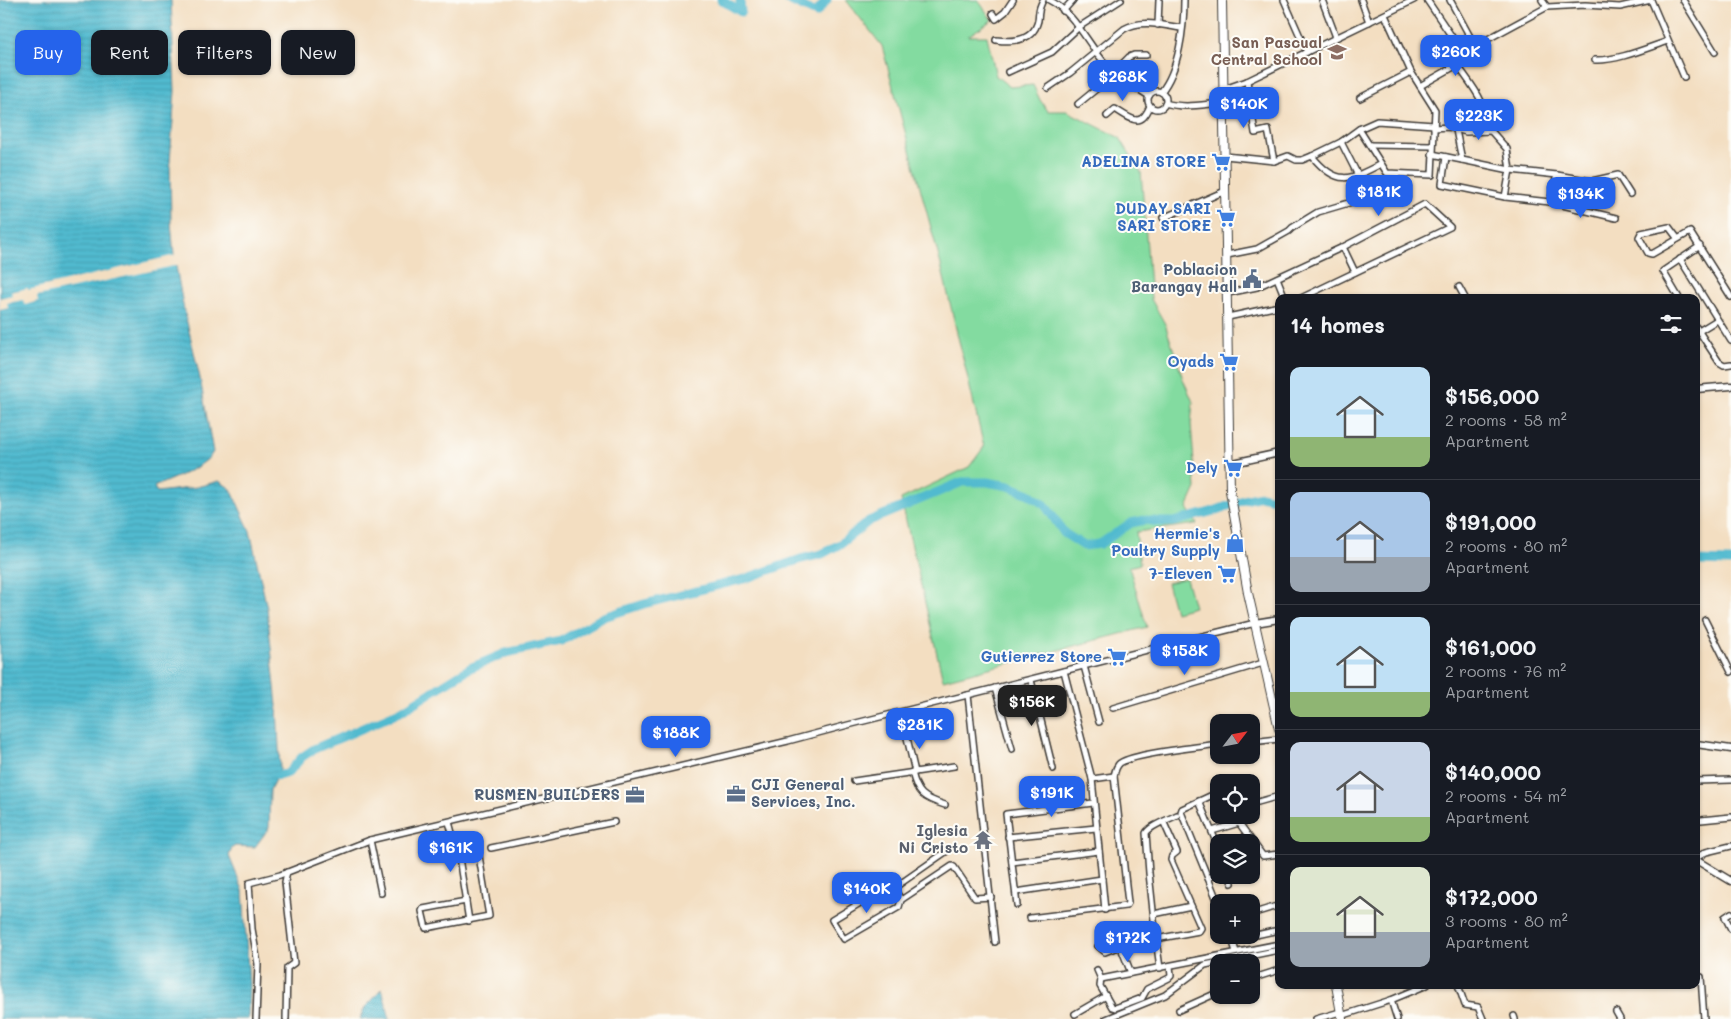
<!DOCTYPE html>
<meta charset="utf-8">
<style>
body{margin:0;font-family:Mali,sans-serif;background:#20242c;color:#f1f3f6;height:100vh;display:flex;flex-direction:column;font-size:19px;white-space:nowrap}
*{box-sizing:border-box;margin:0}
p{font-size:16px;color:#9ea1a6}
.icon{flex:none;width:28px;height:28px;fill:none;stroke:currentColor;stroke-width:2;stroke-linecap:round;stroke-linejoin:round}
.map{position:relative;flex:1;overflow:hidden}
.side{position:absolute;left:1275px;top:294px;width:425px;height:695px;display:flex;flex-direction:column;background:#171b24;border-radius:10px;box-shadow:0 1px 4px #0004}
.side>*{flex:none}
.banner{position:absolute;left:15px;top:30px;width:475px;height:45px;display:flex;gap:10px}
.needle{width:32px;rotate:58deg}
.buttons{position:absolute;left:1210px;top:714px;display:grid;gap:10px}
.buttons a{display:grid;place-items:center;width:50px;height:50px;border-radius:10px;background:#171b24;box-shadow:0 1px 4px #0004;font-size:25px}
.price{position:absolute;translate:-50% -42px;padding:0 11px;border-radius:10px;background:#2563eb;color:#fff;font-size:16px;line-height:32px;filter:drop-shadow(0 1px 2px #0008)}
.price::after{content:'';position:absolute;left:50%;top:30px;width:15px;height:11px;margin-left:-8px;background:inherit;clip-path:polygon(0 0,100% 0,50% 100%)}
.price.active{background:#222;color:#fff}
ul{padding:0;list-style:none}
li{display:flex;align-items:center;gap:15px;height:125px;padding:0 15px}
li+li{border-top:1px solid #363941}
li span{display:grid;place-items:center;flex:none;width:140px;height:100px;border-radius:10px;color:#555}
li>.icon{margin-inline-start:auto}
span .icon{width:60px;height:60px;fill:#fffc;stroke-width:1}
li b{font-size:21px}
h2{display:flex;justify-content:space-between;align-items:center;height:60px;padding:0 15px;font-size:21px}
.chip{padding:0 18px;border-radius:10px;background:#171b24;box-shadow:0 1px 4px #0004;font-size:18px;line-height:45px}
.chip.active{background:#2563eb;color:#fff}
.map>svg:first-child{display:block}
.green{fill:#83dba0;stroke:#507c5e}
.water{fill:url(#water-rules);stroke:#366b76}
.pier{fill:#f3dec1}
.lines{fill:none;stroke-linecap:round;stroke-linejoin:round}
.river{stroke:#51bacf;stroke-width:9}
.minor-casing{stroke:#3c3935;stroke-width:8}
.tertiary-casing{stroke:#3c3935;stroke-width:9}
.primary-casing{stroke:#3c3935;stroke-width:10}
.minor{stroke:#fff;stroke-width:5}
.tertiary{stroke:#fff;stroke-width:6}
.primary{stroke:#fff;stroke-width:8}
.labels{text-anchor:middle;stroke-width:4;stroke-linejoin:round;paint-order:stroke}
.education-label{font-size:15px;font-weight:bold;fill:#785e54;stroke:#fdfcf7;text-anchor:end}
.shop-label{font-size:15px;font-weight:bold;fill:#366cbe;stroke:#fdfcf7;text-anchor:end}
.service-label{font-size:15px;font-weight:bold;fill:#4e5e75;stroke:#fdfcf7;text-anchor:end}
.worship-label{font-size:15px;font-weight:bold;fill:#5b616d;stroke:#fdfcf7;text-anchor:end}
</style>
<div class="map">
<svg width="1731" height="1019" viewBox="0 0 1731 1019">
<defs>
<pattern id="water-rules" width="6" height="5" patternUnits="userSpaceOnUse" patternTransform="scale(1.25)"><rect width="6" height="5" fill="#51bacf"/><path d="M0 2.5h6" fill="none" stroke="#469fb1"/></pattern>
</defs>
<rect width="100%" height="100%" fill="#fdfcf7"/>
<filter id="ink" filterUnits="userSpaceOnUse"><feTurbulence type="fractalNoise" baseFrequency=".02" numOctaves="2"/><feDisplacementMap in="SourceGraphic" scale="10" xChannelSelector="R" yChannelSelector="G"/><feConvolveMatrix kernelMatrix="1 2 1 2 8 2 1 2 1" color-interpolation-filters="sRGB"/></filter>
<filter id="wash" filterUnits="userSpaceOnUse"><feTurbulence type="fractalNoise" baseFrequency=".0096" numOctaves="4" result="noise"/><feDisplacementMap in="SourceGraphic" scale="20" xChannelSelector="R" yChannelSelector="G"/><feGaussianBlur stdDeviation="1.12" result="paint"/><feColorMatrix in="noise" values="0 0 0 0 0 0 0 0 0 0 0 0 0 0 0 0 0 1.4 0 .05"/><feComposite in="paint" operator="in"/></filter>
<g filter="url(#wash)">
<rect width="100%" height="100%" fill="#f3dec1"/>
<g class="green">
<path d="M846 0H978L992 20 968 36H987L996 76 1010 87 1033 85 1040 100 1048 111H1067L1120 138 1141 172 1151 299 1165 324 1183 379 1193 402 1191 424 1196 488 1187 508 1197 524 1136 532 1140 564 1129 567 1147 627 943 680 901 499 969 467 984 447 941 265 882 46Z"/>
<path d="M1186 578 1194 607 1175 612 1167 583Z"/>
</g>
<g class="water">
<path d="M0 0H171L175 91 170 162 171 223 174 255 183 305 200 378 213 452C205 468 170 479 154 487L157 492 197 487 219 481 231 489 250 531 267 608 277 706 280 769 270 790 269 828 255 847 235 846 232 848 229 856 243 890 249 984 248 1019H0Z"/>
<path d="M382 989 390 1019H360L364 1009Z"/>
</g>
<path class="pier" d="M176 255 178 265 37 296 38 301 25 305 23 300 7 303 8 308 0 310V298L12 295 11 292 28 288V290Z"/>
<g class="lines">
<g class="river">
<path d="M721 0 741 12 740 0"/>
<path d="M788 0 816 13 827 0"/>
<path d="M1696 561 1731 562"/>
<path d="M278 776 288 773 302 757 314 749 400 712 470 668 506 653 561 641 604 617 644 604 744 579 801 559 822 554 840 544 869 521 962 482H987L1009 486 1029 494 1045 505 1064 533 1084 546 1100 544 1131 523 1145 520 1160 522H1173L1214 511 1244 500 1261 496 1279 500"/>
</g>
</g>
</g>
<g filter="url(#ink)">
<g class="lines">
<g class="minor-casing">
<g id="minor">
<path d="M1049 0C1079 15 1089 50 1113 72 1123 81 1137 88 1149 96"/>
<path d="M1284 0 1307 52"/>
<path d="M1322 0 1336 37"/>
<path d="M1361 0 1369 22"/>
<path d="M1427 0 1452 37"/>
<path d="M1450 0 1475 46 1547 7"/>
<path d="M1542 0 1547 7 1585 5 1620 7 1651 0"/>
<path d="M1651 0 1684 77"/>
<path d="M1683 0 1715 52"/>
<path d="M1063 11 1073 0"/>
<path d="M993 14 996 19 1005 12 1013 0"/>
<path d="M1158 25 1159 0"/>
<path d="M996 40C1011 42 1031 42 1037 24 1039 20 1038 15 1039 12 1039 8 1041 4 1043 0"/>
<path d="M1595 60C1617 61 1647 48 1668 41"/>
<path d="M1008 72 1052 52 1079 27 1121 0"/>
<path d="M1247 81 1255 133 1268 130 1274 161"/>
<path d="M1420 86 1457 65 1456 57 1475 46"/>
<path d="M1048 88 1070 73 1124 29C1141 19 1162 25 1181 28"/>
<path d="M1224 89 1247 81 1414 0"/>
<circle cx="1157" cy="100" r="9"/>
<path d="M1161 92C1179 70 1184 29 1184 0"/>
<path d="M1360 98 1411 72"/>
<path d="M1165 103C1184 109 1205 104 1224 103"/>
<path d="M1078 104 1100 86 1129 57 1134 55H1146"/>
<path d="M1107 116 1115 109C1131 119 1141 129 1150 106"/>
<path d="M1434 128 1449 127 1466 132 1491 131C1486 104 1474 87 1457 65"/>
<path d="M1359 129 1387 173 1432 175 1435 110 1411 72 1385 15"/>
<path d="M1456 130 1462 160 1510 170 1557 175 1550 202 1505 197 1510 170 1507 149 1491 131"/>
<path d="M1370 145 1432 146"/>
<path d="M1432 154 1462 160"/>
<path d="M1225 156 1274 161 1288 156 1296 160H1302L1312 156C1337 187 1350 180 1381 164"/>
<path d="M1312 156 1341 142 1359 129 1377 121 1434 125"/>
<path d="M1446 157 1442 184 1505 197"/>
<path d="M1557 175 1592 181 1618 175 1630 194"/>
<path d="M1550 202 1616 218"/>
<path d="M1163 218 1225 191"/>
<path d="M1678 239 1669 227 1641 233 1639 237 1648 253 1652 254 1690 232 1731 297"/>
<path d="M1343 247 1355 272"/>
<path d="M1227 255 1257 249 1289 231 1292 228 1318 212 1369 197 1341 142"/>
<path d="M1680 259 1731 341"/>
<path d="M1277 278 1285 298"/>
<path d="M1459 287 1465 298"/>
<path d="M1228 293 1257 287 1343 247 1425 204 1450 227 1301 298"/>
<path d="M1679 298 1663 271 1700 246"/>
<path d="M1228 317 1279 306"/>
<path d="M1696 327 1719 362 1724 365 1731 364"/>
<path d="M1699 331 1717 320"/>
<path d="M1705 620 1731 672"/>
<path d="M1084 666 1099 722"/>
<path d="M1064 671 1092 779 1105 910"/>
<path d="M1031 680 1053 769"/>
<path d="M995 688 1012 749"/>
<path d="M968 695 995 942"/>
<path d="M1113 708 1263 663"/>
<path d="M901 712 915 772 954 766"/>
<path d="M1251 742 1279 739"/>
<path d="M912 772C917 794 923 798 945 805"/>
<path d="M1092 779 1114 776"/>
<path d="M854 781 915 772"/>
<path d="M1696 781 1731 780"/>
<path d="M1219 792 1182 809 1181 812 1219 905"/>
<path d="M1199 801 1219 849"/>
<path d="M1258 802 1279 796"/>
<path d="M1701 820 1731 817"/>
<path d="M449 822 459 858 469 921"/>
<path d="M1164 823 1177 852 1172 856 1171 860 1201 928 1199 931 1156 939 1149 873 1146 833C1151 825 1168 820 1177 815"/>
<path d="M1212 831 1239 823 1263 856 1279 854"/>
<path d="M1008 837 1096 828"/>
<path d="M370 840 381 893"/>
<path d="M491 848 614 822"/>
<path d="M947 851 894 888 888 886 832 920 844 939 899 907 901 900 952 866 954 867 975 898 991 897"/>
<path d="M459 858 477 855 479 856 489 916 426 928 422 911 423 909 466 901"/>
<path d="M1696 858 1706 852 1731 846"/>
<path d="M1012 862 1099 851"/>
<path d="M1229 875 1232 883"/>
<path d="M1208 878 1219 873"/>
<path d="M894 888 901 900"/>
<path d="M1016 892 1102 879"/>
<path d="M1017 905 1006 814 1093 803"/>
<path d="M1731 913 1725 917 1731 929"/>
<path d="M1154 914 1191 906"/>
<path d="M1251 914 1277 906H1279"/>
<path d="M1030 918 1126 906 1128 903 1114 776C1115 771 1116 766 1120 763 1135 753 1198 747 1219 744"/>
<path d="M1116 935 1131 973"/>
<path d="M1231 935 1236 952"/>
<path d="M1156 939 1160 968"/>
<path d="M1233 940 1279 930"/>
<path d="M1098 946 1105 952 1120 946"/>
<path d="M1097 970 1101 979 1100 986 1112 1007 1115 1008 1142 998 1147 989 1169 978 1171 976 1170 966"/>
<path d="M1701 977 1704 1019"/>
<path d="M1101 979 1279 944"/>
<path d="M1251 979 1279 970"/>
<path d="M1458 985 1465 1005 1478 1007 1483 1019"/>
<path d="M1391 1000 1397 1019"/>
<path d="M1179 1010 1219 992"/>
<path d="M1616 1012 1620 1019"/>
<path d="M1075 1014 1106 996"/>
<path d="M1341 1016 1391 1000 1427 985"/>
<path d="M1514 1016 1515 1019"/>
<path d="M256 1019 258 964 252 929 249 883 280 875 370 840 788 741 848 725 1255 623"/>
<path d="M286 1019 287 968 294 963 285 882 287 872"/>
<path d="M1106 1019 1165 995 1205 965 1279 950"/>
<path d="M1316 1019 1340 1012"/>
</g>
</g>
<g class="tertiary-casing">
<g id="tertiary">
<path d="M1696 389 1731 386"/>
<path d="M1229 464 1279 453"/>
<path d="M1255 623 1279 619"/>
<path d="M1696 744 1731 749"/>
<path d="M1696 860 1731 881"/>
</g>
</g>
<g class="primary-casing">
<g id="primary">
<path d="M1222 0 1230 491 1248 593 1279 729"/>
<path d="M1336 985 1342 1019"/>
</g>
</g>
<use href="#minor" class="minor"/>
<use href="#tertiary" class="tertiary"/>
<use href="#primary" class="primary"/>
</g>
</g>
<defs>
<g id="school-bare" transform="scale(1.5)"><path d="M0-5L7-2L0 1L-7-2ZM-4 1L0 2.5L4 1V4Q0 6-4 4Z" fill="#8d6e63" stroke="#fdfcf7" stroke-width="2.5" paint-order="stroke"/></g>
<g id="supermarket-bare" transform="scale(1.5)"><path d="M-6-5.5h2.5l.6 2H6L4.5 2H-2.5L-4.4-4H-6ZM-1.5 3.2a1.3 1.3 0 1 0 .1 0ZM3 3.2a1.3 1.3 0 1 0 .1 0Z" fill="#3f7fe0" stroke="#fdfcf7" stroke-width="2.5" paint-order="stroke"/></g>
<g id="civic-bare" transform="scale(1.5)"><path d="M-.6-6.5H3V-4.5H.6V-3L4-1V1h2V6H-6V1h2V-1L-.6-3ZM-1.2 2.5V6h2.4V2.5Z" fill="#5c6f8a" stroke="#fdfcf7" stroke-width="2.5" paint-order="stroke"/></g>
<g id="shop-bare" transform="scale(1.5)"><path d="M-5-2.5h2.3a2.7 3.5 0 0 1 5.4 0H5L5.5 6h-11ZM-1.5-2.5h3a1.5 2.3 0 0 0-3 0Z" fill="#3f7fe0" stroke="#fdfcf7" stroke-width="2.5" paint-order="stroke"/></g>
<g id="office-bare" transform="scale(1.5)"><path d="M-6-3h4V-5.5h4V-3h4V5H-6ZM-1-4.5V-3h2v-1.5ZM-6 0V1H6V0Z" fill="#5c6f8a" stroke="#fdfcf7" stroke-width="2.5" paint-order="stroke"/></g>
<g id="temple-bare" transform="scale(1.5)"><path d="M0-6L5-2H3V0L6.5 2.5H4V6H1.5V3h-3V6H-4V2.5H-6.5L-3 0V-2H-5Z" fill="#6b7280" stroke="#fdfcf7" stroke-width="2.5" paint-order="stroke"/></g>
</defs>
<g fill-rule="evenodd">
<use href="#school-bare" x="1337" y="52"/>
<use href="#supermarket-bare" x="1221" y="162"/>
<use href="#supermarket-bare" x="1226" y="218"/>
<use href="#civic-bare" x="1252" y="279"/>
<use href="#supermarket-bare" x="1229" y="362"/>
<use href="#supermarket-bare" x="1233" y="468"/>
<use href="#shop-bare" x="1235" y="543"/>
<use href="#supermarket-bare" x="1227" y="574"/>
<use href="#supermarket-bare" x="1117" y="657"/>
<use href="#office-bare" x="736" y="794"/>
<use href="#office-bare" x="635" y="795"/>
<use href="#temple-bare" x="983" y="840"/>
</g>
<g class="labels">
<g class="education-label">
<text x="1322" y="48">San Pascual<tspan x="1322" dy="17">Central School</tspan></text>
</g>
<g class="shop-label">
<text x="1206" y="167">ADELINA STORE</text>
<text x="1211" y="214">DUDAY SARI<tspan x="1211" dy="17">SARI STORE</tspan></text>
<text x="1214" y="367">Oyads</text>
<text x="1218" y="473">Dely</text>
<text x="1220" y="539">Hermie's<tspan x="1220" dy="17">Poultry Supply</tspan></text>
<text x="1212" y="579">7-Eleven</text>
<text x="1102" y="662">Gutierrez Store</text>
</g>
<g class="service-label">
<text x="1237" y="275">Poblacion<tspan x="1237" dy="17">Barangay Hall</tspan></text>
<text x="751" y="790" text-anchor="start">CJI General<tspan x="751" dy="17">Services, Inc.</tspan></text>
<text x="620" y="800">RUSMEN BUILDERS</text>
</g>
<g class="worship-label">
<text x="968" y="836">Iglesia<tspan x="968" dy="17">Ni Cristo</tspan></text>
</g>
</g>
</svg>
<div class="buttons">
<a><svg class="needle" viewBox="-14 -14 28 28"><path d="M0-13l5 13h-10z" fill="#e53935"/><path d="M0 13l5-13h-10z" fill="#9ea1a6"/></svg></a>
<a><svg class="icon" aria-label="locate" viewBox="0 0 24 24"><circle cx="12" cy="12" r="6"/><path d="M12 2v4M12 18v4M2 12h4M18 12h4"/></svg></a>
<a><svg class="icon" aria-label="layers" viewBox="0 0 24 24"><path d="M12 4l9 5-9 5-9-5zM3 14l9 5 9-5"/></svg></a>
<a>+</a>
<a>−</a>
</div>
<b class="price" style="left:1456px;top:77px">$260K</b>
<b class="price" style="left:1123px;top:102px">$268K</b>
<b class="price" style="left:1244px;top:129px">$140K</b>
<b class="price" style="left:1479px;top:141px">$223K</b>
<b class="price" style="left:1379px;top:217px">$181K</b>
<b class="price" style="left:1581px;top:219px">$134K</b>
<b class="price" style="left:1185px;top:676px">$158K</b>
<b class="price active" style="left:1032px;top:727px">$156K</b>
<b class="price" style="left:920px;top:750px">$281K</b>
<b class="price" style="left:676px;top:758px">$188K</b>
<b class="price" style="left:1052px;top:818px">$191K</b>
<b class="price" style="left:451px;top:873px">$161K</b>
<b class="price" style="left:867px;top:914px">$140K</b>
<b class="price" style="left:1128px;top:963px">$172K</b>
<div class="banner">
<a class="chip active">Buy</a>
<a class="chip">Rent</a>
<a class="chip">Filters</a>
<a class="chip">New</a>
</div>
<section class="side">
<h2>14 homes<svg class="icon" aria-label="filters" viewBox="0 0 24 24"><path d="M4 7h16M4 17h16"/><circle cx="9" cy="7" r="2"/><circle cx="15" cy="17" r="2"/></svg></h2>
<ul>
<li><span style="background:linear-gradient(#bfe0f5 70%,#8fb573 0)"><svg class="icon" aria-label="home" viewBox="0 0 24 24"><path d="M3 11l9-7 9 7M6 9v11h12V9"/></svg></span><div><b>$156,000</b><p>2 rooms · 58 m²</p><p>Apartment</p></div></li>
<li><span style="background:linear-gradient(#a9c7e8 65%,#9aa5b1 0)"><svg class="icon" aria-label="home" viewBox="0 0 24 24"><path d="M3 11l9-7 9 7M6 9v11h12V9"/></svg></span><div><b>$191,000</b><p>2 rooms · 80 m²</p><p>Apartment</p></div></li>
<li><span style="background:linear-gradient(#bfe0f5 75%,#8fb573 0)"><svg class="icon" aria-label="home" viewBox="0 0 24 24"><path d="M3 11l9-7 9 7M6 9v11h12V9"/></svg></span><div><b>$161,000</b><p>2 rooms · 76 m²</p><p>Apartment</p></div></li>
<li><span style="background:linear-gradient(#c9d6e8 75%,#8fb573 0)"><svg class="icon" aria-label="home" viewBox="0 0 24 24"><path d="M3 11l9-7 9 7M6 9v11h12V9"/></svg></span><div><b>$140,000</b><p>2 rooms · 54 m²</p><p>Apartment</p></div></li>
<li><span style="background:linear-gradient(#dfe7d0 65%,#9aa5b1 0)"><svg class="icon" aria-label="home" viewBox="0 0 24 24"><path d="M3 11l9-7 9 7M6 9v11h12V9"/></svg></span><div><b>$172,000</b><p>3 rooms · 80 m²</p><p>Apartment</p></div></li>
</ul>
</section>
</div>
